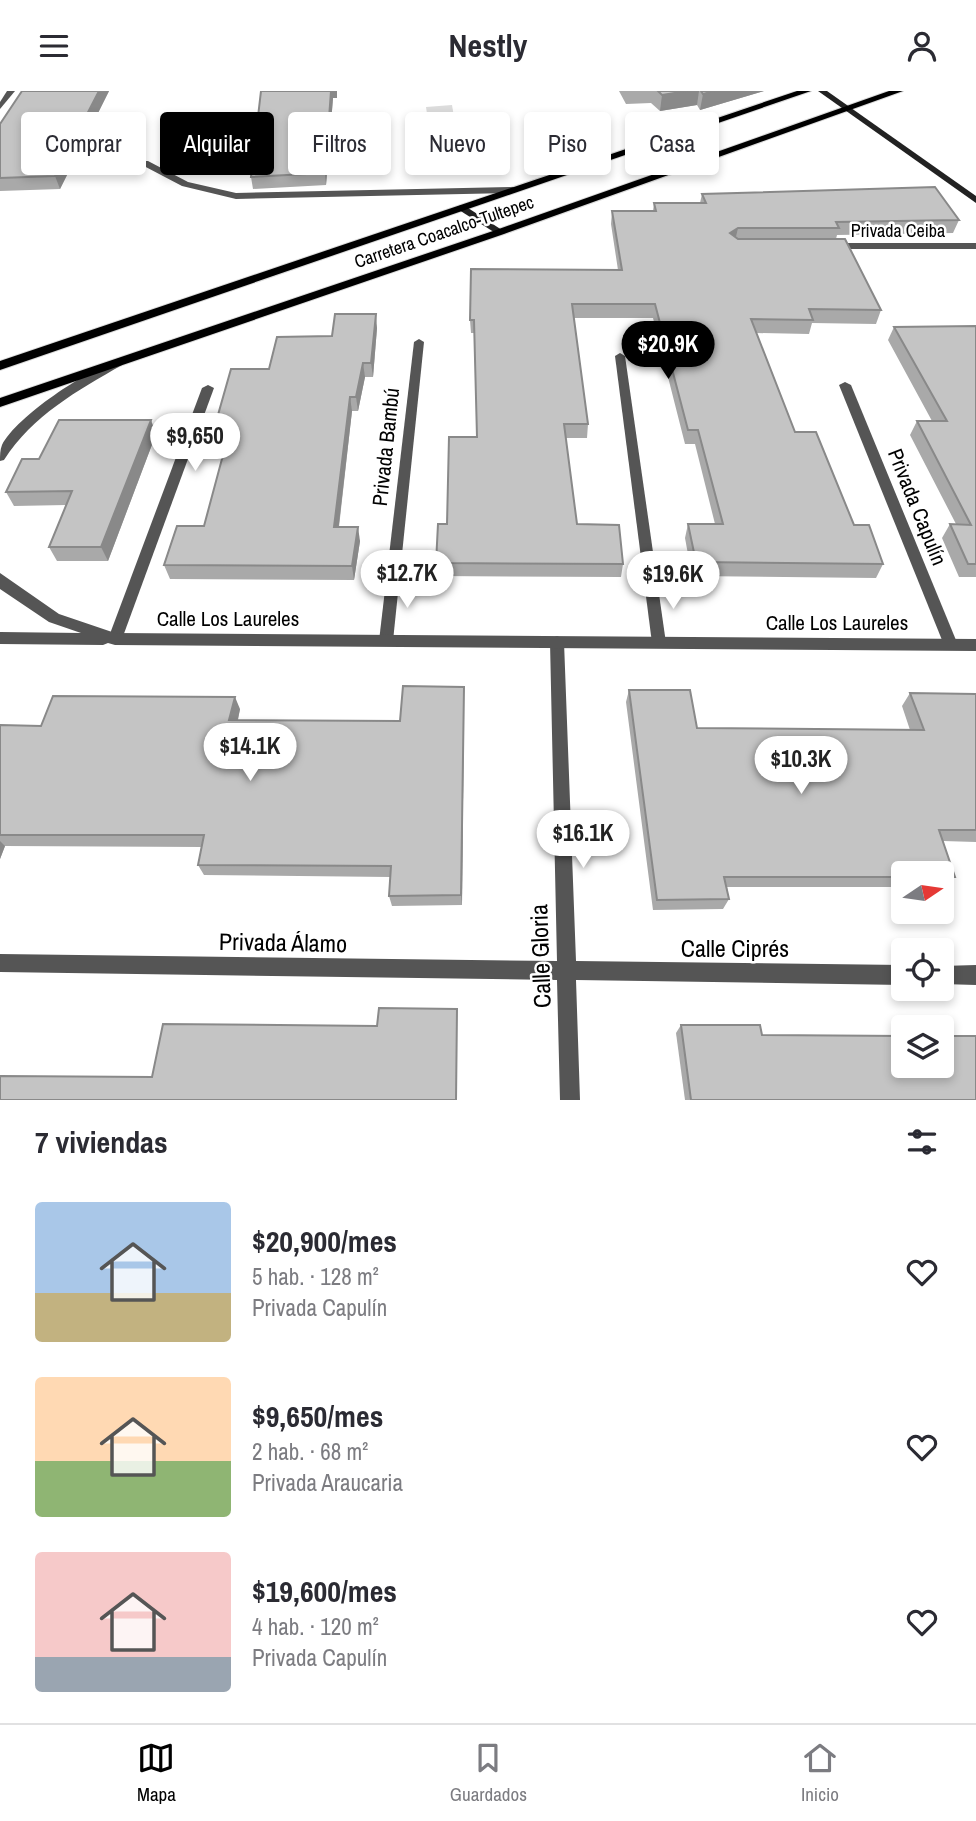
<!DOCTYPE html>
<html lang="es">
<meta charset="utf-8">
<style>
body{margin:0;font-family:"Archivo Narrow",sans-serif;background:#f2f2f3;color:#2b2b33;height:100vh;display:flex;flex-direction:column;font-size:26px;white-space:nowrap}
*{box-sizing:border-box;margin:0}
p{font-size:23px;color:#7c7c81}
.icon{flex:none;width:38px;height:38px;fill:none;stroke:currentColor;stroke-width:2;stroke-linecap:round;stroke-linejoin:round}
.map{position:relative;height:1009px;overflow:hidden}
.drawer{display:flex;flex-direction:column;background:#fff;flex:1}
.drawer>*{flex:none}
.top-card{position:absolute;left:21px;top:21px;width:934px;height:63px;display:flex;gap:14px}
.needle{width:46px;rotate:77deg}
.fabs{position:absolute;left:891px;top:770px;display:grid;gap:14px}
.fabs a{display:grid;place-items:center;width:63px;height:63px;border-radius:7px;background:#fff;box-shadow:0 4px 10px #0003;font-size:35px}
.price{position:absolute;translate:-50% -60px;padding:0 16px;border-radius:24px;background:#fff;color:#222;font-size:23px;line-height:46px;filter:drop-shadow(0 2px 4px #0008)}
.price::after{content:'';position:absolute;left:50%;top:42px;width:21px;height:16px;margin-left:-10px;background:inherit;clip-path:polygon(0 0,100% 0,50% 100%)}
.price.on{background:#000;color:#fff}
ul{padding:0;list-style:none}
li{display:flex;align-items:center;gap:21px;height:175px;padding:0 35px}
li span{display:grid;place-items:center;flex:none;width:196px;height:140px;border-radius:7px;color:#555}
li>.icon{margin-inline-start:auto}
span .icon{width:84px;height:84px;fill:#fffc;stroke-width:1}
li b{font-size:30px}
h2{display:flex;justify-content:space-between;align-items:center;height:84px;padding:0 35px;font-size:30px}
.tag{padding:0 24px;border-radius:7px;background:#fff;box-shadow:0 4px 10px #0003;font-size:24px;line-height:63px}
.tag.on{background:#000;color:#fff}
header{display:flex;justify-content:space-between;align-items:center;height:91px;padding:0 35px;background:#fff;font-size:32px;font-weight:700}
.menu{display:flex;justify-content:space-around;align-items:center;height:98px;border-top:2px solid #e1e1e2;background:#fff;font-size:19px;color:#7c7c81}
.menu a{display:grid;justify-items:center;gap:4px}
.menu .on{color:#000}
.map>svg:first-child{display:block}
.green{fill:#dcdcdc}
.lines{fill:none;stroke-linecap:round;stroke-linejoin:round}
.primary-casing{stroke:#dbdbdb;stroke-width:2}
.service{fill:#555;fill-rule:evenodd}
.minor{fill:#555;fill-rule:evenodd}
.tertiary{fill:#555;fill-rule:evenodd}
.secondary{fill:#222;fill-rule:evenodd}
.primary{fill:#000;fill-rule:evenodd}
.wall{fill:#a9a9a9}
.shaded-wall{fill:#898989}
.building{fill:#c4c4c4;stroke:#898989;stroke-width:2}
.labels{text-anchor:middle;stroke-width:5;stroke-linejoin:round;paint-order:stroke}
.far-street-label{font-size:18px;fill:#000;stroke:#fff}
.street-label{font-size:21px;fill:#000;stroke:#fff}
.near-street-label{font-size:24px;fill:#000;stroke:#fff}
</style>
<header><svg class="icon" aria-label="menu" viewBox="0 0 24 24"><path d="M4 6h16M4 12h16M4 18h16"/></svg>Nestly<svg class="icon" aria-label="person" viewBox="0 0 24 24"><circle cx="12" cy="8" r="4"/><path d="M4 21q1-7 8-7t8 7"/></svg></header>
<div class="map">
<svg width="976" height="1009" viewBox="0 0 976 1009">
<rect width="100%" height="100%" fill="#fff"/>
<path class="green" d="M452 14 459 55 432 56 426 16Z"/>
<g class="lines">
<g class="primary-casing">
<g id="primary">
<path d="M797 0H811L0 279V270Z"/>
<path d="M889 0H903L504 143 0 316V307L496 139Z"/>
</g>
</g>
<path class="service" d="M142 70H148L188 91 236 102 513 96 517 99 513 102 236 108 182 95 142 74Z"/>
<g class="minor">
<path d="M7 0H15L0 18V11Z"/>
<path d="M976 152V158H830L825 155 830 152Z"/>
<path d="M419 248 424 251 393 550 391 554H381L379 550 414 251Z"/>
<path d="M620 262 625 265 666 552 664 556H654L652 552 615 265Z"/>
<path d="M845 291 851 294 958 554 956 558H946L944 554 839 294Z"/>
<path d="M208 294 214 297 122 548 120 552H110L108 548 202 297Z"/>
<path d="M557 545 562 547 564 551 576 870 903 874V894L576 889 580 1009H560L557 889 0 881V863L557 870 550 551 552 547Z"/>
<path d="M976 874V894L942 893V875Z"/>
</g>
<g class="tertiary">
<path d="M118 269 122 270V274C77 300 33 324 4 369L0 370C0 364 0 359 2 354 17 325 87 279 118 269Z"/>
<path d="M0 482 59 523 115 542 976 548V560L115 554 108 552 103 554 0 553V541L81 542 49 531 0 498Z"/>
</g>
<g class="secondary">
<path d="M818 0H827L976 105V112Z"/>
<path d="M462 114 465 115 505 141 497 143 459 119V115Z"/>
</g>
<use href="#primary" class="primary"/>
</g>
<g class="wall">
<path d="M22 0H109L60 98 0 100V33Z"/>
<path d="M261 0H337V7H333L326 94 253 98 251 86Z"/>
<path d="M619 0H764L700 19 697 14 660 20 651 12 626 13Z"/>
<path d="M702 103 959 129 953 142 837 144 836 148 881 219 876 233 812 232 809 243 756 242 795 341 854 434 883 473 876 487 692 485 685 447 688 433H715L695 353H685L653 227H574L588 333 587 347H566L577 433 623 473 621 486 437 485 436 472 447 433 477 346 474 242H471L470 229 618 179 611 133 612 120H653L654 112H700Z"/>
<path d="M976 235V486H959L942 447 950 433H956L910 344 917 330H932L888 249 894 236Z"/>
<path d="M377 237 373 286H365L358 320H352L339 436 360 450 354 489 170 488 164 474 204 435 226 352H218L214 338 269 278 332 245Z"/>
<path d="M156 343 108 470H57L49 456 66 414 14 415 6 401 39 368Z"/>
<path d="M629 599 697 637 910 639 902 615 910 602 976 603V751L943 750 955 786 944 796H942V782H903V796H727L729 808 723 818 653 819 626 611Z"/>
<path d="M464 609 462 814 392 815 389 805 390 786 204 784 198 774 202 756 5 755 0 768V634L41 635 240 618 238 629 400 630Z"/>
<path d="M681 934 762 944 976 1009H685L676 942Z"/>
</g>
<g class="shaded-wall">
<path d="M99 0H109L60 98 55 85Z"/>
<path d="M331 0H337V7H333L326 94 325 82Z"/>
<path d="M687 0H699L697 14 660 20 662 4Z"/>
<path d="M714 0H764L700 19 703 3Z"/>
<path d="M738 137 735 150 730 142Z"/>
<path d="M376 223 377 237 373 286 371 272Z"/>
<path d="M363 272 365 286 358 320 356 306Z"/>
<path d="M350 306 352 320 337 450 334 436Z"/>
<path d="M151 329 156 343 108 470 101 456Z"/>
<path d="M358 436 360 450 354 489 352 475Z"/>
<path d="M464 596V609L462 814 461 804Z"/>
<path d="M235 606 240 618 235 641 229 629Z"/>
<path d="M0 750 5 755 0 768Z"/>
<path d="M457 918V1009H456Z"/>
</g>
<g class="building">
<path d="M22 0H99L55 85 0 87V33Z"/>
<path d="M261 0H331L325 82 251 86Z"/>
<path d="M658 0H687L662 4Z"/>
<path d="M701 0H714L703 3Z"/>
<path d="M935 96 959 129 836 131 839 137H738L730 142 738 148H845L881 219 809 218 813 229 751 228 795 341H816L854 434H869L883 473 696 471 688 433H723L698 339H688L655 213H572L588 333H564L577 433 619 434 623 473 436 472 438 433H447L449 346H477L474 229H470L471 178 622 179 612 120H656L654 112H706L702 103Z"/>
<path d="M335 223H376L371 272H363L356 306H350L334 436H358L352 475 164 474 177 435H204L230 338H214L231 278H269L277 246 332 245Z"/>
<path d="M976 235V473H968L950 433 971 434 917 330H947L894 236Z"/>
<path d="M59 329H151L101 456H49L72 400 6 401 22 368H39Z"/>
<path d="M403 595 464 596 461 804 389 805 391 775 198 774 204 744H0V634L41 635 53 605 235 606 229 629 400 630Z"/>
<path d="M629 599H690L697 637 924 639 910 602 976 603V739H939L955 786H942V782H903V786H724L729 808 657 809Z"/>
<path d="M379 917 457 918 456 1009H0V985L152 986 163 933 377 935Z"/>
<path d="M681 934H760L762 944 903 945V975H942V945H976V1009H691Z"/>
</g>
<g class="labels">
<g class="far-street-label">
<text x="898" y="146">Privada Ceiba</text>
<text transform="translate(444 141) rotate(-19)" y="6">Carretera Coacalco-Tultepec</text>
</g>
<g class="street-label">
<text transform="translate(386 356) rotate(-84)" y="7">Privada Bambú</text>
<text transform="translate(917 416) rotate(68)" y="7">Privada Capulín</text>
<text x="228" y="535">Calle Los Laureles</text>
<text x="837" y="539">Calle Los Laureles</text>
</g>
<g class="near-street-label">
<text transform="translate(283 852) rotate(1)" y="8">Privada Álamo</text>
<text x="735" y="866">Calle Ciprés</text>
<text transform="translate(541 865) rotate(-92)" y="8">Calle Gloria</text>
</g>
</g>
</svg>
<div class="fabs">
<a><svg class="needle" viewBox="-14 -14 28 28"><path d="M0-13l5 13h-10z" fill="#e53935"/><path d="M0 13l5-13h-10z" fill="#7c7c81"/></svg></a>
<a><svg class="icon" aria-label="locate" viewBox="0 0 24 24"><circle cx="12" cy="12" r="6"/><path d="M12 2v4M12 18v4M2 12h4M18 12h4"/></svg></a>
<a><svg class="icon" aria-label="layers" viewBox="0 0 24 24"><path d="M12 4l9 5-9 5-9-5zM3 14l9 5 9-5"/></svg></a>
</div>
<b class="price on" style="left:668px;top:290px">$20.9K</b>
<b class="price" style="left:195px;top:382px">$9,650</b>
<b class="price" style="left:407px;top:519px">$12.7K</b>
<b class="price" style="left:673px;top:520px">$19.6K</b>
<b class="price" style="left:250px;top:692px">$14.1K</b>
<b class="price" style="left:801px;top:705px">$10.3K</b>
<b class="price" style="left:583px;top:779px">$16.1K</b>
<div class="top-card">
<a class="tag">Comprar</a>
<a class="tag on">Alquilar</a>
<a class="tag">Filtros</a>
<a class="tag">Nuevo</a>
<a class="tag">Piso</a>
<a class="tag">Casa</a>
</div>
</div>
<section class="drawer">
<h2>7 viviendas<svg class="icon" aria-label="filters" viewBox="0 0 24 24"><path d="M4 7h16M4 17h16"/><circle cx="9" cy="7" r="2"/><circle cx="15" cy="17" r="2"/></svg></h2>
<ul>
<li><span style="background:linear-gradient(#a9c7e8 65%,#c2b280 0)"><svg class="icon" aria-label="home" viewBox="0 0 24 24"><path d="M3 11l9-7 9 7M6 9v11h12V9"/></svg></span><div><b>$20,900/mes</b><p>5 hab. · 128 m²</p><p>Privada Capulín</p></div><svg class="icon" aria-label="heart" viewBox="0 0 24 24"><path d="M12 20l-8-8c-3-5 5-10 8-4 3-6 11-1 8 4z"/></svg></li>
<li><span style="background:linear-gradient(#ffd9b3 60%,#8fb573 0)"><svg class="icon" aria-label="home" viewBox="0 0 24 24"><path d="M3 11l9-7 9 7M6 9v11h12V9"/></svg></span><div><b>$9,650/mes</b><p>2 hab. · 68 m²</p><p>Privada Araucaria</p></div><svg class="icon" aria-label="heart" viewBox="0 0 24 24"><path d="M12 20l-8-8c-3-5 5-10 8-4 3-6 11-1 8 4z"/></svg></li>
<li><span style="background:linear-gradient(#f6c9c9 75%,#9aa5b1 0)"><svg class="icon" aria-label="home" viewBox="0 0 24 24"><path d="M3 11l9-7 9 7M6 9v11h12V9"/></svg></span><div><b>$19,600/mes</b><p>4 hab. · 120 m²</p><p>Privada Capulín</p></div><svg class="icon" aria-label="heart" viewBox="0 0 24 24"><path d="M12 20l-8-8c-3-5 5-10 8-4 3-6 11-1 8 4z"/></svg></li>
</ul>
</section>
<nav class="menu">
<a class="on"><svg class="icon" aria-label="map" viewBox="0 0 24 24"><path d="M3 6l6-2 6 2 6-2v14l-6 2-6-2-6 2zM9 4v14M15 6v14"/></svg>Mapa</a>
<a><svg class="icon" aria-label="saved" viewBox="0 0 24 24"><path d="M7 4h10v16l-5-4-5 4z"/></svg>Guardados</a>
<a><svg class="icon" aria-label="home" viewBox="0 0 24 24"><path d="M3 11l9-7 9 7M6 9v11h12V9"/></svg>Inicio</a>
</nav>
